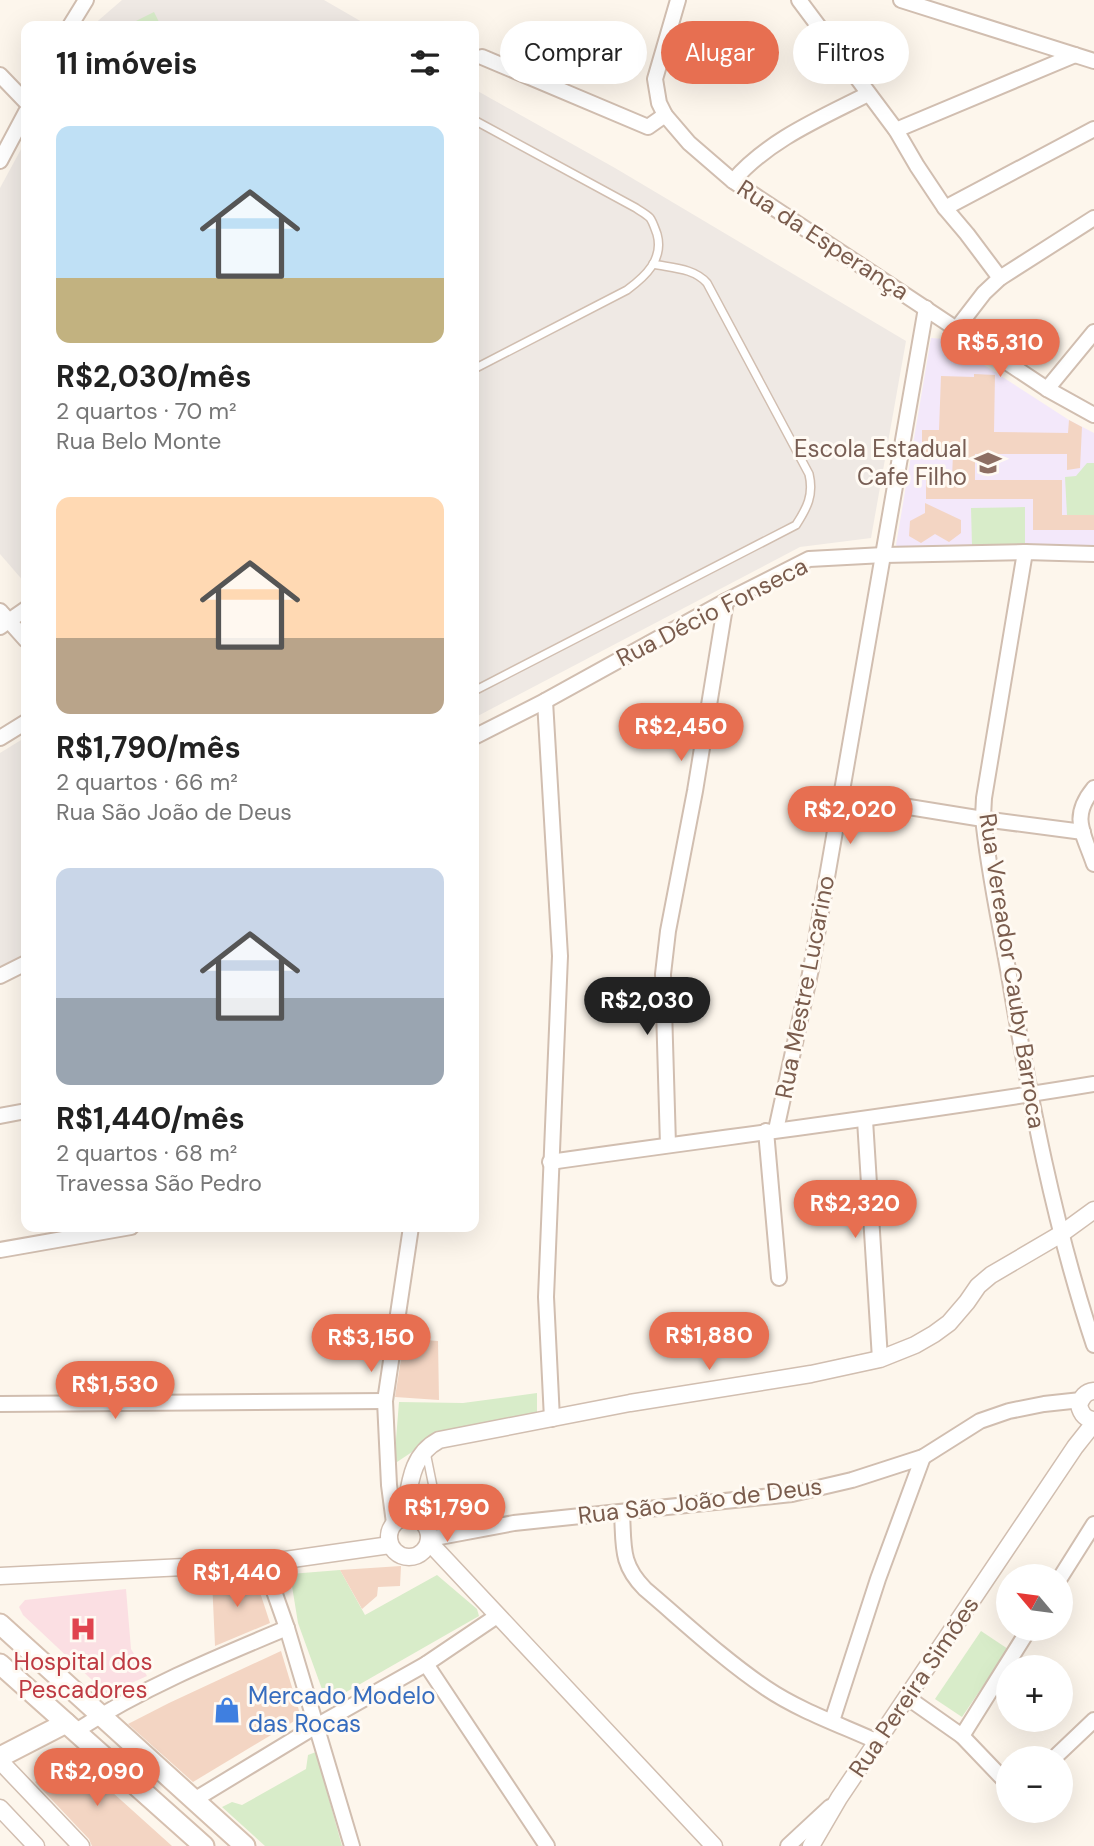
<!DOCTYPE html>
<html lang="pt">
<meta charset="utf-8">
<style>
body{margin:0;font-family:"DM Sans",sans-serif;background:#f6f6f6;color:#222;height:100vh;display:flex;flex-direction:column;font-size:26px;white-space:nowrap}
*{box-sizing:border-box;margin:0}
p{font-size:23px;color:#767676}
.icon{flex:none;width:38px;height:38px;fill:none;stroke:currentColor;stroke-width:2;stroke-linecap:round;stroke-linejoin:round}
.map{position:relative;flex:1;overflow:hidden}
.panel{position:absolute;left:21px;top:21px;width:458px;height:1211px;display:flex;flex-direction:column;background:#fff;border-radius:14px;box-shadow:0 7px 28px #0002}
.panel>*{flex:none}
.hud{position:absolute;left:500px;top:21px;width:488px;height:63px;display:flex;gap:14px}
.needle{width:46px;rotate:299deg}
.fabs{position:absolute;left:996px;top:1564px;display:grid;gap:14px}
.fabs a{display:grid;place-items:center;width:77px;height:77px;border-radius:50%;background:#fff;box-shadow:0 7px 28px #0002;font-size:35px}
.price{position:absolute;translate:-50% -60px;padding:0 16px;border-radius:24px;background:#e76f51;color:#fff;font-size:23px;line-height:46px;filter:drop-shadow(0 2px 4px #0008)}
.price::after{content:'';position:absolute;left:50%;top:42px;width:21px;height:16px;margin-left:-10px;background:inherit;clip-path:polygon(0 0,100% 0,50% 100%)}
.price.active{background:#222;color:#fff}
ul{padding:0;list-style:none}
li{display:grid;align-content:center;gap:14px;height:371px;padding:0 35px}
li span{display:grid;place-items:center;height:217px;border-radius:14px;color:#555}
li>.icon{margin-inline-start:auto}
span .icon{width:126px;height:126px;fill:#fffc;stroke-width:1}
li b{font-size:30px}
h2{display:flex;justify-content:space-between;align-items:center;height:84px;padding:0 35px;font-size:30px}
.chip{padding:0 24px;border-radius:32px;background:#fff;box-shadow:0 7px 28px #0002;font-size:24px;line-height:63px}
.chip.active{background:#e76f51;color:#fff}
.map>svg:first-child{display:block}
.industrial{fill:#efe9e4}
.education{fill:#f3e8fa}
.medical{fill:#fbdfe3}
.green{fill:#d8ecc9}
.building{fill:#f3d5c3}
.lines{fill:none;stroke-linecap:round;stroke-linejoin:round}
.service-casing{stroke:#d1beb0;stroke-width:10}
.minor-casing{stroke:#d1beb0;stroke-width:18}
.tertiary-casing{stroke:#d1beb0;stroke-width:19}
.secondary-casing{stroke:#d6c0b0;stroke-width:23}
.service{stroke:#fff;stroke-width:7}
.minor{stroke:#fff;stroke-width:14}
.tertiary{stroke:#fff;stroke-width:16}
.secondary{stroke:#fff;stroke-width:19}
.labels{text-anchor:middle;stroke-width:6;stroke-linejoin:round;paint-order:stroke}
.street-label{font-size:24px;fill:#7a5c4d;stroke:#fffaf3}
.education-label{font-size:24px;fill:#785e54;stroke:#fffaf3;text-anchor:end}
.health-label{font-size:24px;fill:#be3a42;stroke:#fffaf3}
.shop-label{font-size:24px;fill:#366cbe;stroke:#fffaf3;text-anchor:start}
</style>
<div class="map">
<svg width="1094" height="1846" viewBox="0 0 1094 1846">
<rect width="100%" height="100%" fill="#fdf6ec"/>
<g class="industrial">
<path d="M122 0H324L369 26H92Z"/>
<path d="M474 89 615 168 906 341 871 538 800 547 474 718Z"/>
<path d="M26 140V584L0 554V188Z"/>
<path d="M26 737V954L0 968V753Z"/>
</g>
<path class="education" d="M931 338 944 339 1069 420 1094 433V545L899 548 896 545Z"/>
<path class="medical" d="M126 1589 131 1649 147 1676 107 1694 23 1615 19 1607 25 1600Z"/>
<g class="green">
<path d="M154 12 161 26H126Z"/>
<path d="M1087 463H1094V515H1067L1065 477 1076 476Z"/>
<path d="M1025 507V545L972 546 971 508Z"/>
<path d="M537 1393V1415L445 1430 394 1464 399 1402 463 1403Z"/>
<path d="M340 1570 365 1615 437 1575 477 1609 479 1616 327 1703 298 1623 290 1574Z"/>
<path d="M981 1631 1008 1649 962 1717 935 1699Z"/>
<path d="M316 1752 342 1846H265L222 1807 232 1802 242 1805 306 1769 308 1755Z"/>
</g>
<g class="building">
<path d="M974 374 995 375 994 432 1068 433 1069 420 1082 427 1080 468 1067 470V454H975V480H1062V515H1094V530H1033V499H926V478H952L953 454H922V430H939L941 376 974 377Z"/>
<path d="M925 503 961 520V533L949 542 935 534 921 543 909 536 910 521 925 513Z"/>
<path d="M405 1334 425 1336V1340L438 1341 439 1400 395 1397Z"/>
<path d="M401 1566 400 1586 378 1587 377 1596 362 1609 340 1570Z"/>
<path d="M255 1577 270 1623 215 1646 212 1580 235 1579 236 1584Z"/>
<path d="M281 1651 301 1717 193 1782 128 1724 169 1703Z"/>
<path d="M72 1756 172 1846H92L89 1839 35 1782Z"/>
</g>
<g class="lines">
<g class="service-casing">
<g id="service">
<path d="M474 120 636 208C640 211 646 214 650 218 653 222 655 229 657 234 664 259 646 276 627 290L474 369"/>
<path d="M474 691 796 525C807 508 814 495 809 474L707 283C694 268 672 268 653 264"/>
<path d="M426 1452 443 1536"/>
</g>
</g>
<g class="minor-casing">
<g id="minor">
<path d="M678 0 655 79 659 103 665 115 689 143 733 181 1047 389 1094 415"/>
<path d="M799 0 896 130 917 166 945 208 967 234 1000 278"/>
<path d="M901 0 1094 61"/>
<path d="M70 26 86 0"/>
<path d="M482 57 648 127 665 115"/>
<path d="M0 75 26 102"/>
<path d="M896 130 1075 55"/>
<path d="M0 161 26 112"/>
<path d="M733 181C768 140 821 118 868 94"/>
<path d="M945 208 1094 129"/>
<path d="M957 328 984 293 1000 278 1094 218"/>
<path d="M1047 389 1094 332"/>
<path d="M1025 552 984 798 983 817C988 870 1000 923 1009 975 1030 1100 1054 1225 1094 1345"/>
<path d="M0 611 26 640"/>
<path d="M0 627 26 609"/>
<path d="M545 701 560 956 546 1297 552 1419"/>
<path d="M474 737 545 701 726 601 809 559 884 555 1025 552 1094 554"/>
<path d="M0 738 26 722"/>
<path d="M1094 788C1070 817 1083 832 1094 864"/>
<path d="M841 796 983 819 1083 832"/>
<path d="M0 976 26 963"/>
<path d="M0 1116 26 1111"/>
<path d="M865 1120 880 1359"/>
<path d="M776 1130 811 969 926 308"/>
<path d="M766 1131 779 1278"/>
<path d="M668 1145 663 974 668 931 695 791 726 601"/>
<path d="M550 1162C732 1136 913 1114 1094 1084"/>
<path d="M0 1250 131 1227"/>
<path d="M0 1404 385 1401"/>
<path d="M622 1513C624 1546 620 1564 645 1589 684 1622 723 1659 766 1688 800 1711 841 1725 878 1742"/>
<path d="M394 1523 389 1485 385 1401 411 1227"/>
<path d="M429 1539 514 1523 792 1494 852 1480 923 1457 980 1421 1009 1411 1044 1404 1081 1400"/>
<path d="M264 1563 287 1628 352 1846"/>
<path d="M1060 1578 1094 1524"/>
<path d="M426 1664 547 1846"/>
<path d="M908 1698 962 1736 1029 1629"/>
<path d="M832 1721 878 1579 923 1457"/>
<path d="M76 1731C142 1688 215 1658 287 1628"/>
<path d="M962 1736 1008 1784"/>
<path d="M1053 1759 1094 1720"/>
<path d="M194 1800 316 1726 426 1664 497 1616"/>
<path d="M788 1846 830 1807"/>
</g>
</g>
<g class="tertiary-casing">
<g id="tertiary">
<path d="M1094 1391C1085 1392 1082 1397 1079 1405 1081 1414 1085 1419 1094 1420"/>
<path d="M404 1517C410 1487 409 1456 439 1440L630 1403 811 1374 880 1359 915 1345 934 1334 949 1323 967 1302 978 1286 991 1275 1061 1234 1094 1210"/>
<circle cx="409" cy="1537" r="20"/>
<path d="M429 1542 714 1846"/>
<path d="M0 1576 264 1563 390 1545"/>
<path d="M0 1761 81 1846"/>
<path d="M0 1808 36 1846"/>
<path d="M811 1846 839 1798 1075 1447 1094 1423"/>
</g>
</g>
<g class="secondary-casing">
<g id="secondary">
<path d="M0 1624 245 1846"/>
<path d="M0 1664 204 1846"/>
<path d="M0 1757 66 1723"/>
</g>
</g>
<use href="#service" class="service"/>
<use href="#minor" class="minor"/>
<use href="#tertiary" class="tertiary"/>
<use href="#secondary" class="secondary"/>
</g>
<defs>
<g id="school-bare" transform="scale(2.1)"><path d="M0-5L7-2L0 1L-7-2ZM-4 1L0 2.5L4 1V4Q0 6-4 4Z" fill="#8d6e63" stroke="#fffaf3" stroke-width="2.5" paint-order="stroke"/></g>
<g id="hospital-bare" transform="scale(2.1)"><path d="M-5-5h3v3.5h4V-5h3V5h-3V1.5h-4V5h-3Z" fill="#e0444e" stroke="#fffaf3" stroke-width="2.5" paint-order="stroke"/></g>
<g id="shop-bare" transform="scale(2.1)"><path d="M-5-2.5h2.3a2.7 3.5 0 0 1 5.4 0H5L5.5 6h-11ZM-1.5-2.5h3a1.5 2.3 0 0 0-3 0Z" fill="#3f7fe0" stroke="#fffaf3" stroke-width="2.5" paint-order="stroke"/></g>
</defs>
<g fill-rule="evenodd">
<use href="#school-bare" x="988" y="463"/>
<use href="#hospital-bare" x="83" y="1629"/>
<use href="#shop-bare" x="227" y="1710"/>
</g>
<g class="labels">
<g class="street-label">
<text transform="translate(823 240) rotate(33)" y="8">Rua da Esperança</text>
<text transform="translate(712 612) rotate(-27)" y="8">Rua Décio Fonseca</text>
<text transform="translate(1012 971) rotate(81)" y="8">Rua Vereador Cauby Barroca</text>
<text transform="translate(805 987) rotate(-79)" y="8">Rua Mestre Lucarino</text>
<text transform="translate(700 1501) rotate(-7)" y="8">Rua São João de Deus</text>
<text transform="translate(914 1687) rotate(-56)" y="8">Rua Pereira Simões</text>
</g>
<g class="education-label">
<text x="967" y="457">Escola Estadual<tspan x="967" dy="28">Cafe Filho</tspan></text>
</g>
<g class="health-label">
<text x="83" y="1670">Hospital dos<tspan x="83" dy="28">Pescadores</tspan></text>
</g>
<g class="shop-label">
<text x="248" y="1704">Mercado Modelo<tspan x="248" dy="28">das Rocas</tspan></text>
</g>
</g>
</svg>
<div class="fabs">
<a><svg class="needle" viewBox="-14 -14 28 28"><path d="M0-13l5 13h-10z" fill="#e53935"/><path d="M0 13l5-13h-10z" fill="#767676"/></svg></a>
<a>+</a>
<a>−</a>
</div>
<b class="price" style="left:1000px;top:379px">R$5,310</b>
<b class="price" style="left:681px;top:763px">R$2,450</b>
<b class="price" style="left:850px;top:846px">R$2,020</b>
<b class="price active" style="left:647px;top:1037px">R$2,030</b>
<b class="price" style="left:855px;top:1240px">R$2,320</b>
<b class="price" style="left:709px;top:1372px">R$1,880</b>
<b class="price" style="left:371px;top:1374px">R$3,150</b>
<b class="price" style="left:115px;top:1421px">R$1,530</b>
<b class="price" style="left:447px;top:1544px">R$1,790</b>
<b class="price" style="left:237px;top:1609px">R$1,440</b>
<b class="price" style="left:97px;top:1808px">R$2,090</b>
<div class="hud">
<a class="chip">Comprar</a>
<a class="chip active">Alugar</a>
<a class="chip">Filtros</a>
</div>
<section class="panel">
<h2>11 imóveis<svg class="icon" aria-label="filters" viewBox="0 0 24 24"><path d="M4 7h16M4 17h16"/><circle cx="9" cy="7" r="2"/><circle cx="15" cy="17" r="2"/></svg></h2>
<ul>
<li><span style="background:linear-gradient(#bfe0f5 70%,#c2b280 0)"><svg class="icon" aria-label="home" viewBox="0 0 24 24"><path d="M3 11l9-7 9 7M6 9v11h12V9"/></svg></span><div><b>R$2,030/mês</b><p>2 quartos · 70 m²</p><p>Rua Belo Monte</p></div></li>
<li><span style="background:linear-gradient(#ffd9b3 65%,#b9a48a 0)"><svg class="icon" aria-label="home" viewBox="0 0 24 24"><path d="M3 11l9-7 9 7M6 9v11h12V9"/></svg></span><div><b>R$1,790/mês</b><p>2 quartos · 66 m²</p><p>Rua São João de Deus</p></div></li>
<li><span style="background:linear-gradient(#c9d6e8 60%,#9aa5b1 0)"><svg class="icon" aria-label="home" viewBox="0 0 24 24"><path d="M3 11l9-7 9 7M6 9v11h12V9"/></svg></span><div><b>R$1,440/mês</b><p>2 quartos · 68 m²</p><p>Travessa São Pedro</p></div></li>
</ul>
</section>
</div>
